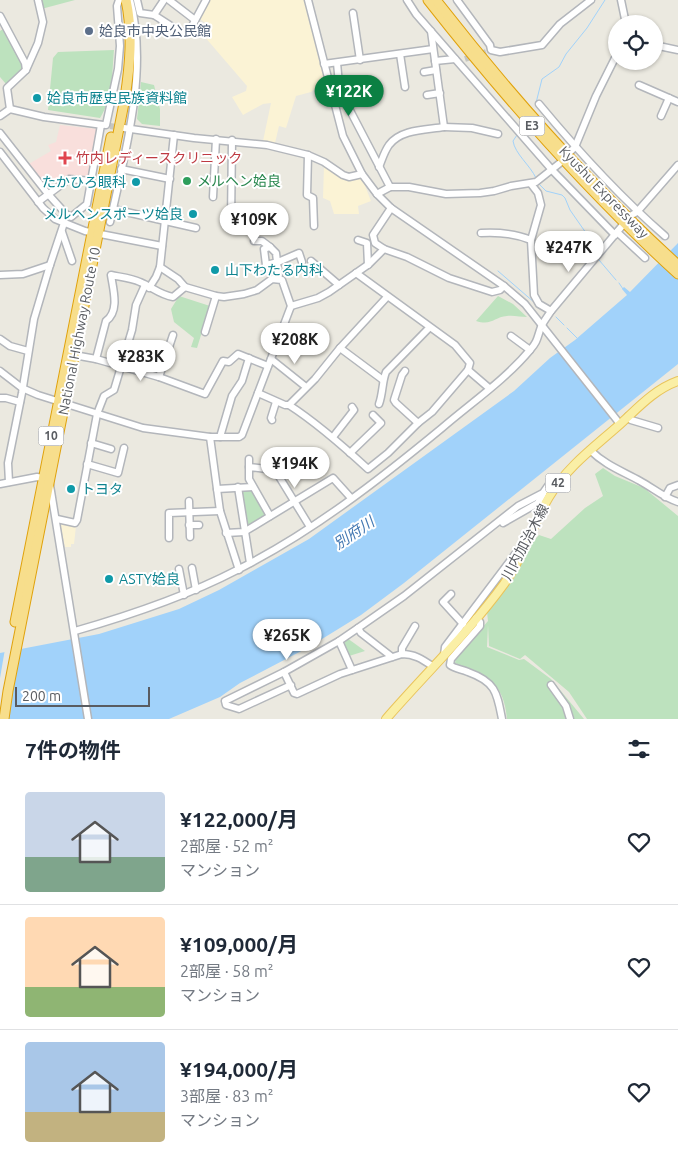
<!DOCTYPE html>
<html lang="ja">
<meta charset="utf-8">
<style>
body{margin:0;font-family:Ubuntu,"Noto Sans JP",sans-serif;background:#f6f6f7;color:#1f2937;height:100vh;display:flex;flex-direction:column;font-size:19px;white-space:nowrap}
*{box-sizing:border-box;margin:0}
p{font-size:16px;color:#747a83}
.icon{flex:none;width:28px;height:28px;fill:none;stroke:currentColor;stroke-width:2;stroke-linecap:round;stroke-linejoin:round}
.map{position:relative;height:719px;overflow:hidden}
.drawer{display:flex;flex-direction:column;background:#fff;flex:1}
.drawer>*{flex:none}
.fabs{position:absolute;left:608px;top:15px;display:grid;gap:10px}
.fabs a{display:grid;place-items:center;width:55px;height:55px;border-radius:50%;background:#fff;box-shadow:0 1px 4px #0004;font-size:25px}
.scale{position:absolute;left:15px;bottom:12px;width:135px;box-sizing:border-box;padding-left:5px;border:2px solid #595c61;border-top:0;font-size:14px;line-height:18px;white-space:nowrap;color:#595c61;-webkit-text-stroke:4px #fff;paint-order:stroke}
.price{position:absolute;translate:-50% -42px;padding:0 11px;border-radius:18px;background:#fff;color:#222;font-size:16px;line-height:32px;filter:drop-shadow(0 1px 2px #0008)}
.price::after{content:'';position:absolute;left:50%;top:30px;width:15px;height:11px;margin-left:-8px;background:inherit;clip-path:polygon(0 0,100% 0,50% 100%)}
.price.active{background:#0b8043;color:#fff}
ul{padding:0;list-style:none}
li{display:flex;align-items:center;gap:15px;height:125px;padding:0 25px}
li+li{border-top:1px solid #e0e1e3}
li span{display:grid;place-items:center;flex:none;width:140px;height:100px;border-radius:5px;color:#555}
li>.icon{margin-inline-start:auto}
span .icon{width:60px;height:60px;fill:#fffc;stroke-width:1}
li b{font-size:21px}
h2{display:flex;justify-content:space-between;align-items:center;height:60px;padding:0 25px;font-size:21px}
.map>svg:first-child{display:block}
.commercial{fill:#fbf3d5}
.medical{fill:#f9dfdc}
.green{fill:#bde2be}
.water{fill:#a1d2fa}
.pier{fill:#ebe9e0}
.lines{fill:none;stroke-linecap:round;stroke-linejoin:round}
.stream{stroke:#a1d2fa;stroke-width:1}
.minor-tunnel{stroke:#c6c6c0;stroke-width:6;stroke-dasharray:6 3;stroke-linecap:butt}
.minor-casing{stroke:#b3b6bb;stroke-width:9}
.major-casing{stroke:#e9c45b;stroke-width:10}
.highway-casing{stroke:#e0a20c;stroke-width:11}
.minor{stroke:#fff;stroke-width:6}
.major{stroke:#faefa6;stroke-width:8}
.highway{stroke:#f7de8c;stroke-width:9}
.service-dot{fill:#5c6f8a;stroke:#fff;stroke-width:2}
.culture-dot{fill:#0f9aa8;stroke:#fff;stroke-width:2}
.health-dot{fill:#e0444e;stroke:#fff;stroke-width:2}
.leisure-dot{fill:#2e9e5b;stroke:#fff;stroke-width:2}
.labels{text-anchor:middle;stroke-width:4;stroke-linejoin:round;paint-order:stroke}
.shield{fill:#fff;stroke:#8b8d90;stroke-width:1}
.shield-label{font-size:12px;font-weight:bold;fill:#595c61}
.service-label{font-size:14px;fill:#4e5e75;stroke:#fff;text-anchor:start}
.culture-label{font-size:14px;fill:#0d838f;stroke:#fff;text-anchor:start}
.health-label{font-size:14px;fill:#be3a42;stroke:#fff;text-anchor:start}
.leisure-label{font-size:14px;fill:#27864d;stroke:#fff;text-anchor:start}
.street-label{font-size:14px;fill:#595c61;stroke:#fff}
.water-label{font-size:15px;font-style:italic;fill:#4378b2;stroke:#fff}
</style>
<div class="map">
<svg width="678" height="719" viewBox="0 0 678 719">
<rect width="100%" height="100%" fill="#ebe9e0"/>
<g class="commercial">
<path d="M206 0H308L329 84 319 85 311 92 296 96 286 128 279 126 275 143 263 141 271 103 263 104 243 115 232 97 246 91 247 86 204 36 210 26 197 17Z"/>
<path d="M324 166 348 180 362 178 371 201 358 206 359 214H334L330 201 323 198Z"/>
<path d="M60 523 76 526 74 544H71V547H65Z"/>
</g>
<path class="medical" d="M60 125 97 129 88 179 69 177 58 185 49 175 40 181 27 165 51 151 48 145 56 142Z"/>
<g class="green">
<path d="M41 0H75L45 8H42Z"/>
<path d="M3 29 22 65V70L6 84 0 77V31Z"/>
<path d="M114 50C112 73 113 98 100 118L48 110 53 58 58 52Z"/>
<path d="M141 82 154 85 160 109V126L142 124 137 119Z"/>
<path d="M179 296 210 306 197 348 191 347 194 338 174 322 171 309Z"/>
<path d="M498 296 513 304 527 317C521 317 513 315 507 316 494 317 492 326 476 321Z"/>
<path d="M603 468 615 476 644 488 678 516V719H587L569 692 525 655 520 659 489 646 488 625 487 647 519 660 524 659 551 679 584 719H507C504 682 487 676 455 663L456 658 488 621 487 612 513 580 530 545 539 535 551 539 585 508 603 496 595 474Z"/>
<path d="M252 489 267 515 249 525H246L242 490Z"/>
<path d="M347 638 365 651 349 656 342 641Z"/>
</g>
<path class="water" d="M678 243V364L404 583 361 615 309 647 240 683 220 697 169 719H0V653L99 634 179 609 219 590 256 569 309 539 514 391 550 358 575 340 627 295 622 289 624 287 630 292Z"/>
<path class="pier" d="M20 646 0 719V678L5 649Z"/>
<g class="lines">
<g class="stream">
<path d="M536 103 542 79 559 67 566 54 587 28 605 0"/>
<path d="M517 135 513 141C515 154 530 165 536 178"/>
<path d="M538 183 546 191 562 195 565 198 570 210 586 233 594 254"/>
<path d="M599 260 616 280"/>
<path d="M498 271 535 303"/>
<path d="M619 283 623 289"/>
<path d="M542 309 545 312"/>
<path d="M556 317 564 325"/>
<path d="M567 328 577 338"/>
</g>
<g class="minor-tunnel">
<path d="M465 59 486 52"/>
<path d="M110 126 123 128"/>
</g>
<g class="minor-casing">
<g id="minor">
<path d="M137 0 140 13 154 15"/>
<path d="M164 0 154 15 182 33 191 28 206 0"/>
<path d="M169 0 195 20"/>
<path d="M308 0 343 136 362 174 377 194 391 208 504 286 525 304 620 424"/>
<path d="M407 0 416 14 553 171 615 235"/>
<path d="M457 0 490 45 491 50 500 52 542 45 560 24 591 0"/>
<path d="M621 0 626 24"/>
<path d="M353 13 360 60"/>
<path d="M0 16 25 63 26 70 7 88 10 109"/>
<path d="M654 45 678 50"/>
<path d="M400 54 405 87"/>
<path d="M435 61 455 59"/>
<path d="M337 63 339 84 343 97 390 187"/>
<path d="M324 64 433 49"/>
<path d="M26 70 38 43 43 22 38 0"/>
<path d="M424 72 436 70"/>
<path d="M639 85 678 102"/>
<path d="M427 95 440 93"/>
<path d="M539 104C578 151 619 196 665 236"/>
<path d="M0 116 10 109 44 117 103 125"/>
<path d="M661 116 669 98"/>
<path d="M106 125 118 69 120 46 117 6 119 0"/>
<path d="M444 127 472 128 498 134"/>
<path d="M124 128 194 138 267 145 308 155 324 162 343 175 349 177 362 174"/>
<path d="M0 133 48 194 66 214 71 217 87 204 101 125"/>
<path d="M0 152 43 208 55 219 85 231 162 246"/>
<path d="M570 152 575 147 596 96 616 56"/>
<path d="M308 155 307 195 313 198 314 226"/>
<path d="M379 167C382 160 384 152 389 145 401 129 426 130 444 127L431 31"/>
<path d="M121 169 170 179"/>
<path d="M531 184 538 193 541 205 531 240 534 295 539 304 551 311"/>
<path d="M377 194 390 187H409L446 194 480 193 494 191 511 186 536 182 560 163"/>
<path d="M213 197 216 139"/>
<path d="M38 202 69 179 91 181"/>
<path d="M391 208 373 235 375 243 384 249 407 257 449 278 492 292 500 290 504 286"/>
<path d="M113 209 196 228"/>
<path d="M630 216 637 212 678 165"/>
<path d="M231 220 232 140"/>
<path d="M110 222C125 154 149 68 130 0"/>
<path d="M62 232 72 261"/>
<path d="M617 232 645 258"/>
<path d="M481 233C499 232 514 233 531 240"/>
<path d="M358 240 367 243 368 265"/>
<path d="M254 241H262L270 247"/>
<path d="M311 261 339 285"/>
<path d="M0 275 23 274 50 265"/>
<path d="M279 279 276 253 270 247 264 249 266 265 278 262 299 253 302 262"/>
<path d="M185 287 173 297C160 295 152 287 140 282 131 278 120 277 111 275 113 289 120 311 106 321L96 359 159 377 205 394 223 361 229 362 238 354 268 366"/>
<path d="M149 288 156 277 160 267 174 135"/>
<path d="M291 306 318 298 329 292 369 264 384 249"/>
<path d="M205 332 216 296"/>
<path d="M511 336 530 350"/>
<path d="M0 339 10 346 28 351"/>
<path d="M340 348 383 380"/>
<path d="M74 355 96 359"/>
<path d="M271 359 306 387"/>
<path d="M468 370 489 388"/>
<path d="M0 371 22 388 38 395 143 428 210 437H239L242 435 291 306 282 280 272 279 257 290 244 294 224 297 216 296 185 287 178 279 160 267"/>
<path d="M405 371 402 375 394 400 396 403 418 423"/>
<path d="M159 377 173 335"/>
<path d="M258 393 285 405H289C317 423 343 446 368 469L388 453 418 423 432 412 468 370 470 363 455 345 356 273"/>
<path d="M0 398H6L20 402"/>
<path d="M379 404C383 393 382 382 386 372L429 328"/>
<path d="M289 405 315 379 340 348 387 297"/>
<path d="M628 416 631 420 658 428"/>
<path d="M272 420 271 418 276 402"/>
<path d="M210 437 220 511 239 570"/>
<path d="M220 437 232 396 242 381 249 358"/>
<path d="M333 437 354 410 352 407"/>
<path d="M91 443 111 449"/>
<path d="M590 450C605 465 622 471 640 481 653 488 664 498 678 502"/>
<path d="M350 453 381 423 373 415"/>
<path d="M87 464 118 473 124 448"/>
<path d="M249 467V459"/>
<path d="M275 470 281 459 291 466"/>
<path d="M9 482 8 463 22 393 34 319 50 265 64 223"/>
<path d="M0 484 37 477 49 479 88 719"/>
<path d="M238 487 250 563"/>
<path d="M217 489 253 487"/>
<path d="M665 497 670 488 678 485"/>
<path d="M189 501 190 537"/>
<path d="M270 516 249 479V467L275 470 310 527"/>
<path d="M57 519 75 523 77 520 97 414 104 396 114 390 132 330 136 305 145 285"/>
<path d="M503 523 538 503 543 494"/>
<path d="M189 525H199"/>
<path d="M226 533 244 532 333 478 351 498"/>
<path d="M169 538V513L220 511"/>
<path d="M192 568 196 590"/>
<path d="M179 569 184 595"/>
<path d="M451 594 443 602 463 624"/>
<path d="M476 618 480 622V626L451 659 450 665C455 669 462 669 468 672 496 682 497 693 502 719"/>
<path d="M358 628 404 596 518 506 543 493 552 480 558 482"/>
<path d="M75 631C131 615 185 597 237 570 311 533 379 480 442 428 471 403 505 380 530 350 538 341 537 338 541 327 543 322 548 316 551 311L622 226"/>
<path d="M339 641 358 628 361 633 392 657"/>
<path d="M402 654V648L415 626"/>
<path d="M444 655 445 647 519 549 522 546H525"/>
<path d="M284 672 339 641 352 670"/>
<path d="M291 685 239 709 226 705 225 701 284 672 294 693 297 694 340 674 402 654C414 654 422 659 432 666"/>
<path d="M551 685 566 706 570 719"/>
</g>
</g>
<g class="major-casing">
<path id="major" d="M386 719C425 674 469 632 504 584 523 558 532 525 549 497 566 468 593 448 618 426 637 409 653 390 678 381"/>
</g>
<g class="highway-casing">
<g id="highway">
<path d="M428 0C505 98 586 190 678 274"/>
<path d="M436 0C510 95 589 184 678 265"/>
<path d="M15 622 111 137"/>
<path d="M4 719 8 691 125 98C130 65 133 33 126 0"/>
</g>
</g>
<use href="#minor" class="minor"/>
<use href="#major" class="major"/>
<use href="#highway" class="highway"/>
</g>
<circle class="service-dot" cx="89" cy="31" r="5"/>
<g class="culture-dot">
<circle cx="37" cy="98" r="5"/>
<circle cx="136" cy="182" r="5"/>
<circle cx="193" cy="214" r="5"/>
<circle cx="215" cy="270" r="5"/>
<circle cx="71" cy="489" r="5"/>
<circle cx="109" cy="579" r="5"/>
</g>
<path class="health-dot" d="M62.5 150.5h5v5h5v5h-5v5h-5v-5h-5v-5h5z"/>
<circle class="leisure-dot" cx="187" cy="181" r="5"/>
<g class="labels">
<g class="shield">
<rect x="519.5" y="116.5" width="25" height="19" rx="4"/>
<rect x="38.5" y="426.5" width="25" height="19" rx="4"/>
<rect x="545.5" y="473.5" width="25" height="19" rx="4"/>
</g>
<g class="shield-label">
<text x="532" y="130">E3</text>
<text x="51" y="440">10</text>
<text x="558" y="487">42</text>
</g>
<g class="service-label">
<text x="99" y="36">姶良市中央公民館</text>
</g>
<g class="culture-label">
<text x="47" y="103">姶良市歴史民族資料館</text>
<text x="126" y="187" text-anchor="end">たかひろ眼科</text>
<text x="183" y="219" text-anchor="end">メルヘンスポーツ姶良</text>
<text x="225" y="275">山下わたる内科</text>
<text x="81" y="494">トヨタ</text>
<text x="119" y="584">ASTY姶良</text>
</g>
<g class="health-label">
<text x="76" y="163">竹内レディースクリニック</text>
</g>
<g class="leisure-label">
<text x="197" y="186">メルヘン姶良</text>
</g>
<g class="street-label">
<text transform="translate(604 192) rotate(46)" y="5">Kyushu Expressway</text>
<text transform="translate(79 331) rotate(-79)" y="5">National Highway Route 10</text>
<text transform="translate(525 542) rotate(-62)" y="5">川内加治木線</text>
</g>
<g class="water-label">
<text transform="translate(354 533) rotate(-34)" y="5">別府川</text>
</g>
</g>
</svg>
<div class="fabs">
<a><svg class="icon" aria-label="locate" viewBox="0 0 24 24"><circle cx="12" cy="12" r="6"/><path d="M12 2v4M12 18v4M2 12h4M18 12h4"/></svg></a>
</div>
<div class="scale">200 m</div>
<b class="price active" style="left:349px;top:117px">¥122K</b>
<b class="price" style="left:254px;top:245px">¥109K</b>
<b class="price" style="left:569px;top:273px">¥247K</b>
<b class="price" style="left:295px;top:365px">¥208K</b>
<b class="price" style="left:141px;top:382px">¥283K</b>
<b class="price" style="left:295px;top:489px">¥194K</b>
<b class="price" style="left:287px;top:661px">¥265K</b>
</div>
<section class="drawer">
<h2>7件の物件<svg class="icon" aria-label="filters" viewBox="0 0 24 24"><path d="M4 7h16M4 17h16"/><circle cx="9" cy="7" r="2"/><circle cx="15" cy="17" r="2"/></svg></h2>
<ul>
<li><span style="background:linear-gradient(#c9d6e8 65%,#7fa58c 0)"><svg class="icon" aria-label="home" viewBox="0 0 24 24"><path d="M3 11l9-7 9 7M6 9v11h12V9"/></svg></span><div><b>¥122,000/月</b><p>2部屋 · 52 m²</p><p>マンション</p></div><svg class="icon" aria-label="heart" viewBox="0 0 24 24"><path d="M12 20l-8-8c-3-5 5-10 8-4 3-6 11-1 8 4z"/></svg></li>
<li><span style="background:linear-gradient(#ffd9b3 70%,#8fb573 0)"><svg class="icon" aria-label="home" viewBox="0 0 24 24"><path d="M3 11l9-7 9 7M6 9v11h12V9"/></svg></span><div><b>¥109,000/月</b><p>2部屋 · 58 m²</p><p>マンション</p></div><svg class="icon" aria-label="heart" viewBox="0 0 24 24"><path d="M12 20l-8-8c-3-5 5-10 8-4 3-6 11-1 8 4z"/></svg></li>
<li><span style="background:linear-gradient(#a9c7e8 70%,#c2b280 0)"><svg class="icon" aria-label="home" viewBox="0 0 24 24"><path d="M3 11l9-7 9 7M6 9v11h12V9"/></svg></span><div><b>¥194,000/月</b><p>3部屋 · 83 m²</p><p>マンション</p></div><svg class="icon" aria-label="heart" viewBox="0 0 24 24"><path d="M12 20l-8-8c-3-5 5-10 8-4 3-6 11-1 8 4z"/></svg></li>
</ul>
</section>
